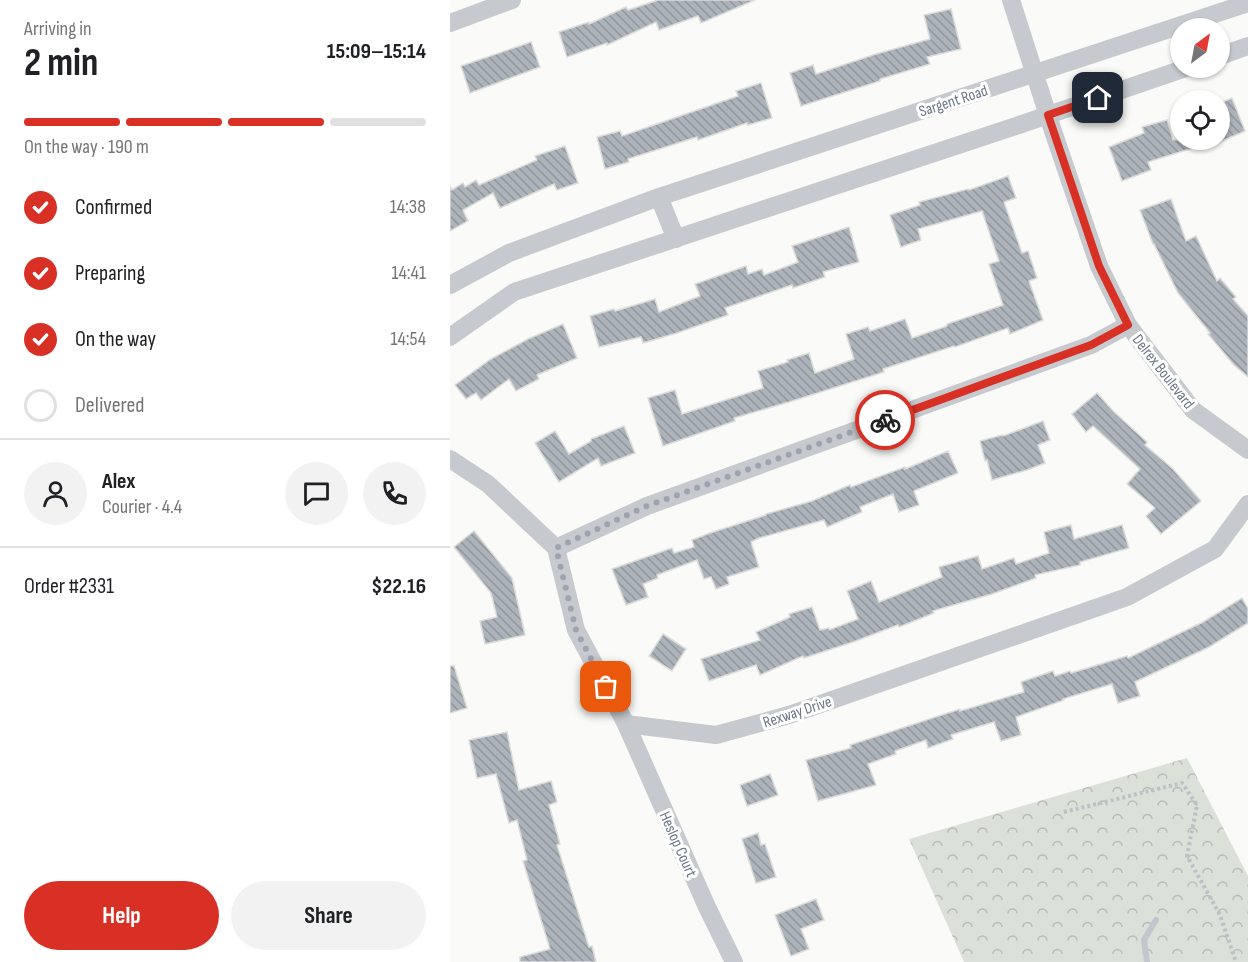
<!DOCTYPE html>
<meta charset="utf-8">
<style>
body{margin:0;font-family:"Sofia Sans Condensed",sans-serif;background:#f2f2f2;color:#202124;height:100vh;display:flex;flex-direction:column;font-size:22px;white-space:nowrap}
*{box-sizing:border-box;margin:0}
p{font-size:20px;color:#757577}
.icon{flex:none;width:33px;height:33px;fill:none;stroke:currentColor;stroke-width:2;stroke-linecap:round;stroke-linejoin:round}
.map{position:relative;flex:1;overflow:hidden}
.sheet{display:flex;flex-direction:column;background:#fff;width:450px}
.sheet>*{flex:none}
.needle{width:39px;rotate:32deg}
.tools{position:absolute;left:720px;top:18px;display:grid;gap:12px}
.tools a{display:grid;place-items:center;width:60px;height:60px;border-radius:50%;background:#fff;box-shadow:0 2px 4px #0004;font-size:30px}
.pin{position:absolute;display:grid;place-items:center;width:51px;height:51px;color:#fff;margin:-26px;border-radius:12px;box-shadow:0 3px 9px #0006}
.courier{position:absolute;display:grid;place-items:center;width:60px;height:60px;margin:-30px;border:4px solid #d93025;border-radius:50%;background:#fff;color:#222;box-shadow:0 2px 8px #0007}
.head em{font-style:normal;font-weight:700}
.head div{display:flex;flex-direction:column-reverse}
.head{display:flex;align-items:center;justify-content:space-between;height:102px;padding:0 24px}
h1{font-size:39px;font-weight:700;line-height:45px}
.bar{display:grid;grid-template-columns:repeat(4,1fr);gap:9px 6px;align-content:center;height:72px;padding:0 24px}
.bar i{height:8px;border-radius:4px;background:#e0e0e0}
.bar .on{background:#d93025}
.bar p{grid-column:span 4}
.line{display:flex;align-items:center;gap:15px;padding:0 24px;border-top:2px solid #e0e0e0}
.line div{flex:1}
.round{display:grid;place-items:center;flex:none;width:63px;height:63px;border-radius:32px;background:#f2f2f2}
ol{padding:0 24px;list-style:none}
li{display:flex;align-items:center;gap:18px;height:66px}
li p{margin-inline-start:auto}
li .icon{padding:6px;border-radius:50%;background:#d93025;color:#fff;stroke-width:4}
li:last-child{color:#757577}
li i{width:33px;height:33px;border:3px solid #e0e0e0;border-radius:50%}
.primary-button{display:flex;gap:12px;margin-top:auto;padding:12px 24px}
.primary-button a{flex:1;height:69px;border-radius:36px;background:#d93025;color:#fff;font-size:24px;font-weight:700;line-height:69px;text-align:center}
.primary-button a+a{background:#f2f2f2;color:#202124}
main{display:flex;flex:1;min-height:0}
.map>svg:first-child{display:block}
</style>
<main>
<section class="sheet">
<div class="head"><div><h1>2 min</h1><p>Arriving in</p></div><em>15:09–15:14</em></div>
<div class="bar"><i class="on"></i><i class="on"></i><i class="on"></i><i></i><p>On the way · 190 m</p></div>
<ol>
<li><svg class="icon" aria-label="check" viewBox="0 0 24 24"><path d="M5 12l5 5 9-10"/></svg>Confirmed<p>14:38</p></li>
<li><svg class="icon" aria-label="check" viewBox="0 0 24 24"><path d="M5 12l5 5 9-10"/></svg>Preparing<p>14:41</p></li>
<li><svg class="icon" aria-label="check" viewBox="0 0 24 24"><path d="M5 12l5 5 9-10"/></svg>On the way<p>14:54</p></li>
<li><i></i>Delivered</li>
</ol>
<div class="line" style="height:108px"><a class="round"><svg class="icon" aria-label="person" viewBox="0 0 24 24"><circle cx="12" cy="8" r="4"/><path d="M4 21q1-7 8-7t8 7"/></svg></a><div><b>Alex</b><p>Courier · 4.4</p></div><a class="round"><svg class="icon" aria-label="chat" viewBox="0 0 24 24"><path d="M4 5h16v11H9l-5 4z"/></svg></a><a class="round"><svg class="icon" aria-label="phone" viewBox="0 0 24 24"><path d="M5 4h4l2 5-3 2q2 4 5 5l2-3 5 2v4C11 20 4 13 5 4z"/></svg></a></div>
<div class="line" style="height:78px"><div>Order #2331</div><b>$22.16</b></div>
<div class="primary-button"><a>Help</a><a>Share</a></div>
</section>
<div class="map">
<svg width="798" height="962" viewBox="0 0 798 962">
<defs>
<pattern id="forest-crowns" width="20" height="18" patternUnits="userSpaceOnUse" patternTransform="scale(1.5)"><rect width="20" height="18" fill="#dbe1d9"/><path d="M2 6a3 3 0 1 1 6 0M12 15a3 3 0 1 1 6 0" fill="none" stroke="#b6bbb6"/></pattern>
<pattern id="building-back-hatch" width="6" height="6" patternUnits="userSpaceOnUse" patternTransform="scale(1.5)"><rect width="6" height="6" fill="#adb3ba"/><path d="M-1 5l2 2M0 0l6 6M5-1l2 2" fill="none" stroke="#91969d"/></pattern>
</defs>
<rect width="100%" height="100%" fill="#fafaf8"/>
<!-- forest -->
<path fill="url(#forest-crowns)" d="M737,758L798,876V962H514L459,839Z"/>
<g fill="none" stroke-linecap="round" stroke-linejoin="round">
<!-- stream -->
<path stroke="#c1c7cd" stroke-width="6" d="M697,962L694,940L706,920"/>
</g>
<!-- building -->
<g fill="url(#building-back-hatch)" stroke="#dcdcda" stroke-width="1.5">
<path d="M208,0H305L251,23L248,16L209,30L206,22L157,45V43L117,57L109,32L139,22V24L176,7L178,10Z"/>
<path d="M501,9L511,49L477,57L480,64L430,79V81L351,106L340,73L363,65L366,74L426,54L480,39L474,15Z"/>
<path d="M81,42L90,67L20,93L11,66Z"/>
<path d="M311,83L322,118L298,125L297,123L248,140L247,137L178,159L179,162L155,169L147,137L170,131L172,136L288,96L286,91Z"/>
<path d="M782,98L795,131L770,142V103Z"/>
<path d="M717,120L723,140H759V143L698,162L701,170L672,181L659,147L694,133L692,127Z"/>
<path d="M115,146L128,183L107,190L104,184L50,208L43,193L13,210L18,221L0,231V186L2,190L13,183L15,187L26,180L29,185L87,160L85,156Z"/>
<path d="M558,176L566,198L554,202L572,253L578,251L587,278L579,281L593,320L560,334L558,328L505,347L504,346L433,369L434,372L339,402L284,418L285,421L213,446L198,398L225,390L232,414L313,388L308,371L338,362L337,360L359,353L365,373L404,359L396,334L418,327L420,331L455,319L462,338L497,326V324L553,305L539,264L549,261L532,211L468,229L471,240L451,247L440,215L470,205L469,202L518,189L519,190Z"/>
<path d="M721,199L736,241L746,236L767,281L770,278L786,297L783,299L798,316V377L784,365L758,334L760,333L728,293L704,244H703L690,210Z"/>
<path d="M399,227L409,262L373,272L375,277L343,288L342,285L275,308L278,315L227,333L193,343L191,337L149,347L140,316L164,309L165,311L205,299L209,312L250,296L245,284L282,271L296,266L298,274L312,269L314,275L348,262L342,246Z"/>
<path d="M113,324L127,358L87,375L89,379L66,391L59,379L31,400L26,393L16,399L5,385L41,359L78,339Z"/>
<path d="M647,393L663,411L697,442L695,445L723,469L751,501L711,534L696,516L705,508L677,484L690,469L643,426L636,432L622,414Z"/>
<path d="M593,421L600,440L588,445L595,463L577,470L542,480L537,460L535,461L530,441L552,435L553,436Z"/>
<path d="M174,426L185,453L151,466L148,458L109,482L85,443L105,431L119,454L141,441V439Z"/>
<path d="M498,451L508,473L464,491L469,505L449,512L443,494L410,507L412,512L377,527L374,520L309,538L301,542L309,567L277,577L279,584L266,589L261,577L254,579L247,560L207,575L208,578L193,584L198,597L176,605L162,569L222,548L224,553L244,547L242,540L260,533L316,515V514L362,501L400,485L401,487L455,467V469Z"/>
<path d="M621,525L624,539L672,525L679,548L630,562V565L585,575L586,578L542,594L483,611L484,613L449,627L448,625L403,642L354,658L353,656L310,675L306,665L259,681L251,659L310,640L306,632L340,617L339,614L362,607L370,630L379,628V630L408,619L397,591L421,581L429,602L492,577L489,567L528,556L532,569L564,558L566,564L599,553L594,532Z"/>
<path d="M24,531L62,578L75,635L35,644L30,621L47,617L41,593L4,547Z"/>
<path d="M792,598L798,609V623L759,647L685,682L690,696L668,703L662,684L613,699L614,700L566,717L571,735L551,741L544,722L501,735L503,739L478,748L476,740L445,751L446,754L418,764L426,785L368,801L356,760L401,748L400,745L510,709V711L574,692L571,682L603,671L605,676L620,671L621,673L677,656L678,658L753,622Z"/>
<path d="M213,634L236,649L222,671L199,656Z"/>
<path d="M0,666H4L17,708L0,713Z"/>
<path d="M57,732L69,790L101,781L107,802L99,805L110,844L107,845L139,947L142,946L146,962H70V957L100,949L73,861L77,860L67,820L59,823L46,774L27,778L19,740Z"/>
<path d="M320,774L328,795L297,806L290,785Z"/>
<path d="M308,833L311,845L315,844L326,877L306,883L292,839Z"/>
<path d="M366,899L374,920L351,929L359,949L341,956L325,915Z"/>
</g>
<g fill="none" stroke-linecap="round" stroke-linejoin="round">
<!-- path -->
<path stroke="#bec0c3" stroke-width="4" stroke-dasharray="3 3" stroke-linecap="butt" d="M614,812L732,783L747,805L737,856L770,915L786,962"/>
<!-- minor -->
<g stroke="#c6c9cd" stroke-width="18">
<path d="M561,0L603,131L649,266L678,325L743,410L798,450"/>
<path d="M0,23L62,0"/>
<path d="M770,56L798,46"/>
<path d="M209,197L226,239"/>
<path d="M0,285L59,253L209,197L798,3"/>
<path d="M0,337L64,292L566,126L736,68"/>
<path d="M0,459L38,484L106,548L126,630L176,724L257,907L284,962"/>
<path d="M106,548L197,506L641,345L678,325"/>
<path d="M176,724L266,735L339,715L677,597L765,549L798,504"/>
</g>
</g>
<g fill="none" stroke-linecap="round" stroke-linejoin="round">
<!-- done -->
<path stroke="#9da4af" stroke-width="6" stroke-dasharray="0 10.8" d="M156,687L126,630L106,548L197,506L435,420"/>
<!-- route -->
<path stroke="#d93025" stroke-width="8" d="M435,420L641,345L678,325L649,266L598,115L648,98"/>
</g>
<g text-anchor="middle" stroke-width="6" stroke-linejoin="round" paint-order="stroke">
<!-- street labels -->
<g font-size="16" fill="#6b7687" stroke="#fff">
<text transform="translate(503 100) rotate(-18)" y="6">Sargent Road</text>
<text transform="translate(714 371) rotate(52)" y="6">Delrex Boulevard</text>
<text transform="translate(347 711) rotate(-18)" y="6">Rexway Drive</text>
<text transform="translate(229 844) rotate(66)" y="6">Heslop Court</text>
</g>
</g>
</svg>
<div class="tools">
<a><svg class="needle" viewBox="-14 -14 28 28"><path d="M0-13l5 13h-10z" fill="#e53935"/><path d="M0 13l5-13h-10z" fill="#757577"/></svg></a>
<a><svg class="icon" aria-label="locate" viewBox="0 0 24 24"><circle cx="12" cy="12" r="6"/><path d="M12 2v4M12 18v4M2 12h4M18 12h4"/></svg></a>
</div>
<div class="pin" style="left:156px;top:687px;background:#ea580c"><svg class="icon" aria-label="bag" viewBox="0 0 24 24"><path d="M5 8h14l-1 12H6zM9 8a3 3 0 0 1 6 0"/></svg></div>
<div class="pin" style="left:648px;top:98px;background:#1f2937"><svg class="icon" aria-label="home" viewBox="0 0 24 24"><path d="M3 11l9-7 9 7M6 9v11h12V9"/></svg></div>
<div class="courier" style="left:435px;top:420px"><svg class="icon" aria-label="bike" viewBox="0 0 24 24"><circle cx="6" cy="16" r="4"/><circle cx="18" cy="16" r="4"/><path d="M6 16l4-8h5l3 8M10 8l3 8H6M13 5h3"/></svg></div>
</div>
</main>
